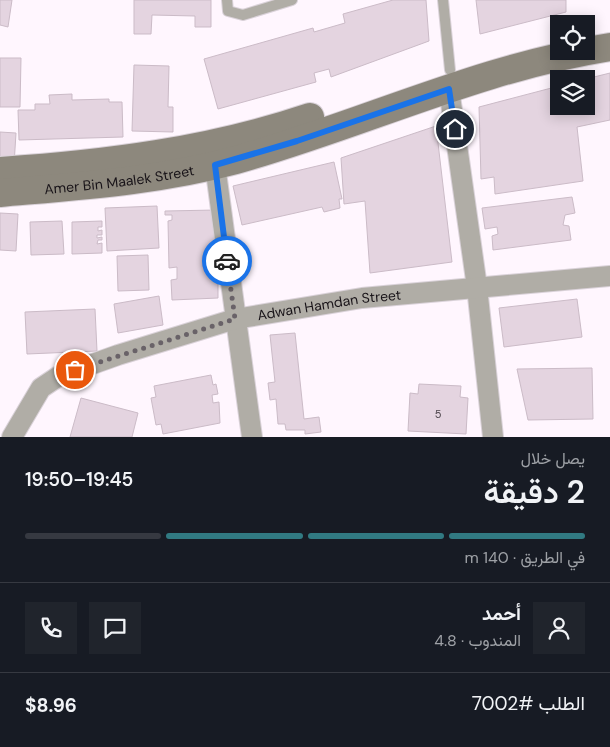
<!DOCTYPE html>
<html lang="ar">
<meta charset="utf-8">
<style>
body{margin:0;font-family:"DM Sans",Vazirmatn,sans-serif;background:#20242c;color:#f1f3f6;direction:rtl;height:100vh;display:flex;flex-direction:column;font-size:19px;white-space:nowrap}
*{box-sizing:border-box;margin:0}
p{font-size:16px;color:#9ea1a6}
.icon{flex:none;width:28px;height:28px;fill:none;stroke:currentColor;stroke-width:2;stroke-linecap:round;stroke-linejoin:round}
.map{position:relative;height:437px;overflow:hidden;direction:ltr}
.sheet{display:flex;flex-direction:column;background:#171b24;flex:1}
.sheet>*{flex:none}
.controls{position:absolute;left:550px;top:15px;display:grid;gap:10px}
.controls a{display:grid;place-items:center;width:45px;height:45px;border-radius:0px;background:#171b24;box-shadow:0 2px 12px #0003;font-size:25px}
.pin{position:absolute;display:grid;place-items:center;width:42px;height:42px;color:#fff;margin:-21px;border:2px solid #fff;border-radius:50%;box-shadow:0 1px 5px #0007}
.courier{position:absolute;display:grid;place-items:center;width:50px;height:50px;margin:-25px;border:4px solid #1a73e8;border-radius:50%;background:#fff;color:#222;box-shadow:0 1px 6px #0007}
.headline em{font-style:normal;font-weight:600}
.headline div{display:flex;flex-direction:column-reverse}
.headline{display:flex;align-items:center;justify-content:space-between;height:85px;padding:0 25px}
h1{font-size:32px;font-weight:600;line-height:38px}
.bar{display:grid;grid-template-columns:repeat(4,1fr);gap:8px 5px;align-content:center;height:60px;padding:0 25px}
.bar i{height:6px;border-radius:4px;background:#363941}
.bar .selected{background:#317a82}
.bar p{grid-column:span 4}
.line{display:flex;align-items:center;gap:12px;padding:0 25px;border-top:1px solid #363941}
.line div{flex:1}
.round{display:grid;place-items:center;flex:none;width:52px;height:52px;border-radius:0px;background:#20242c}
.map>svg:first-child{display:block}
</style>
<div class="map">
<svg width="610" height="437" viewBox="0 0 610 437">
<rect width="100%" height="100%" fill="#fff6fe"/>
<!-- building -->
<g fill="#e4d4e0" stroke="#cbbbc7">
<path d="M0,0H12L8,27L0,25Z"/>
<path d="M134,0H211V27H195V16L152,15L151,34H134Z"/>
<path d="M393,0H426L429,41L331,77L329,69L314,73L316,82L218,109L204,59L313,28L314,32L345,23L343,14Z"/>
<path d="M476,0H566V12L480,34Z"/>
<path d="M0,58H21L20,107H0Z"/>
<path d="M134,65L169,66L168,107H173V132L132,131Z"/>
<path d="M610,73V120L577,127L583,181L495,194L494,177L481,179L479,107L559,86V106H586V79Z"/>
<path d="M72,94V100L109,99V102H122L123,137L19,140L18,110H35V104H50L49,95Z"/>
<path d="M436,126L452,262L370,273L365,201L344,204L341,158Z"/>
<path d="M0,132L16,133L14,165L0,164Z"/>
<path d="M334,162L342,199H339L340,208L324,212L322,207L242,225L233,186Z"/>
<path d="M572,197L575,213L565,215L563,225L569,226L571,240L493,250L492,236L498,234L497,227L485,229L482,208Z"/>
<path d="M157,206L159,248L107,251L105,208Z"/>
<path d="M216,210L217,240H214V248H218V268H212L213,276H218V298L172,300L171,280L177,279V267L169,268L168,221L172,220V215H165V211Z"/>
<path d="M0,213L18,214L16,251L0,250Z"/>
<path d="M62,221L64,254L31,255L30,222Z"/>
<path d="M102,221V227H98V231L102,230V235H97V238L102,237V240H98L97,244L102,243V253L72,254V222Z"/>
<path d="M148,255L149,290L118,291L117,256Z"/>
<path d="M159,296L163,325L118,333L114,304Z"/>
<path d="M577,299L582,337L504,347L499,308Z"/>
<path d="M95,309L97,351L27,354L25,312Z"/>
<path d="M295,333L304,419L319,417L321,432L305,434V430H286L285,424H278L276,399L270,400L268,383L275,382L270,335Z"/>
<path d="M592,368L593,419L528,420L517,369Z"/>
<path d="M211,375L213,385L216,384L218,394L212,395L213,403L219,402L220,423L163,434L161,424L156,425L151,398L156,397L154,386Z"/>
<path d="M419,384L461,386L460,397L468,398L466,434L408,431L410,393L418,394Z"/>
<path d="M81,398L138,413L132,437H70Z"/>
</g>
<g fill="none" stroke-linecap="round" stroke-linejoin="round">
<defs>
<g id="lane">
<path d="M227,0L228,11L243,15L292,0"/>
<path d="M443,0L450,70"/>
</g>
<g id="street">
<path d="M449,89L477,287L493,437"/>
<path d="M215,165L252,437"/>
<path id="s1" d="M12,437L41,388L59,376L118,355L235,319L362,298L610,276"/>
</g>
<g id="secondary">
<path d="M0,171C105,164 209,151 310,117"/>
<path id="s2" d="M0,193C79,186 159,181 236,160C361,125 481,67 610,47"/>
</g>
</defs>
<!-- lane casing -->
<use href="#lane" stroke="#dad2d9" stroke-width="12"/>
<!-- street casing -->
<use href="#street" stroke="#dad2d9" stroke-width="22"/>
<!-- secondary casing -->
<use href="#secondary" stroke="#dad2d9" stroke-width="30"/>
<!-- lane -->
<use href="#lane" stroke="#b0ada6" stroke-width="10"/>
<!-- street -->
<use href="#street" stroke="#b0ada6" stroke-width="20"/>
<!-- secondary -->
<use href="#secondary" stroke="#8d887d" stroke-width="28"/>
</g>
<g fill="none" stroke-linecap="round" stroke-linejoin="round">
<!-- done -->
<path stroke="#696268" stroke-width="5" stroke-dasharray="0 9" d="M75,370L235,319L227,261"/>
<!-- route -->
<path stroke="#1a73e8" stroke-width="6" d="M227,261L215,165L297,141L449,89L455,129"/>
</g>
<g text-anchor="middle" stroke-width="5" stroke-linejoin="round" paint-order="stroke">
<!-- number labels -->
<g font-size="11" fill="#4b434a">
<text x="438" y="418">5</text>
</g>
<!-- street labels -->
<g font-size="14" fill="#181318" stroke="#fff">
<text dy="5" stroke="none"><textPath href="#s2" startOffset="120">Amer Bin Maalek Street</textPath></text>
<text dy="5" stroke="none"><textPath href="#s1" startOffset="359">Adwan Hamdan Street</textPath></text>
</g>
</g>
</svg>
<div class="controls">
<a><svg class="icon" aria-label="locate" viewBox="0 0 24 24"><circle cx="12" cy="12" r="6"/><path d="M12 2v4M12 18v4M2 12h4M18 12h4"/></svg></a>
<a><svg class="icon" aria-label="layers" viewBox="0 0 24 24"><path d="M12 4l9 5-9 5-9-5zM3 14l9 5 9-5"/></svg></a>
</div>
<div class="pin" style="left:75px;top:370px;background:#ea580c"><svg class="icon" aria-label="bag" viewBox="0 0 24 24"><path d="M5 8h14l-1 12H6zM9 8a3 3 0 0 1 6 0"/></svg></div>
<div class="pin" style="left:455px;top:129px;background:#1f2937"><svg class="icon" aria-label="home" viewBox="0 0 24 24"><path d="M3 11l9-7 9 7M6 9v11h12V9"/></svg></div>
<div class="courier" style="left:227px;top:261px"><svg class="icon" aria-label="car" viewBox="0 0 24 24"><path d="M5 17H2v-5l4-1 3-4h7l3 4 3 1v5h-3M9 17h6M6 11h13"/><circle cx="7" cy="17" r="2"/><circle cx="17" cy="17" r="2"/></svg></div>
</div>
<section class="sheet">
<div class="headline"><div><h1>2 دقيقة</h1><p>يصل خلال</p></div><em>19:45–19:50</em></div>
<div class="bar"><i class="selected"></i><i class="selected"></i><i class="selected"></i><i></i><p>في الطريق · 140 m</p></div>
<div class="line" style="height:90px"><a class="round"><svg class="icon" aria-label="person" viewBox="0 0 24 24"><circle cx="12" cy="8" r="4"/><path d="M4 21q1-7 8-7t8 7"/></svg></a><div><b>أحمد</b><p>المندوب · 4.8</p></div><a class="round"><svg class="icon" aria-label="chat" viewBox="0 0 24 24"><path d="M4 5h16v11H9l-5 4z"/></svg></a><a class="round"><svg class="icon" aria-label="phone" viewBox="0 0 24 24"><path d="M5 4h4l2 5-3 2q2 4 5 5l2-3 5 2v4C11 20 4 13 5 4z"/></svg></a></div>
<div class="line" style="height:65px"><div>الطلب #7002</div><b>$8.96</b></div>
</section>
